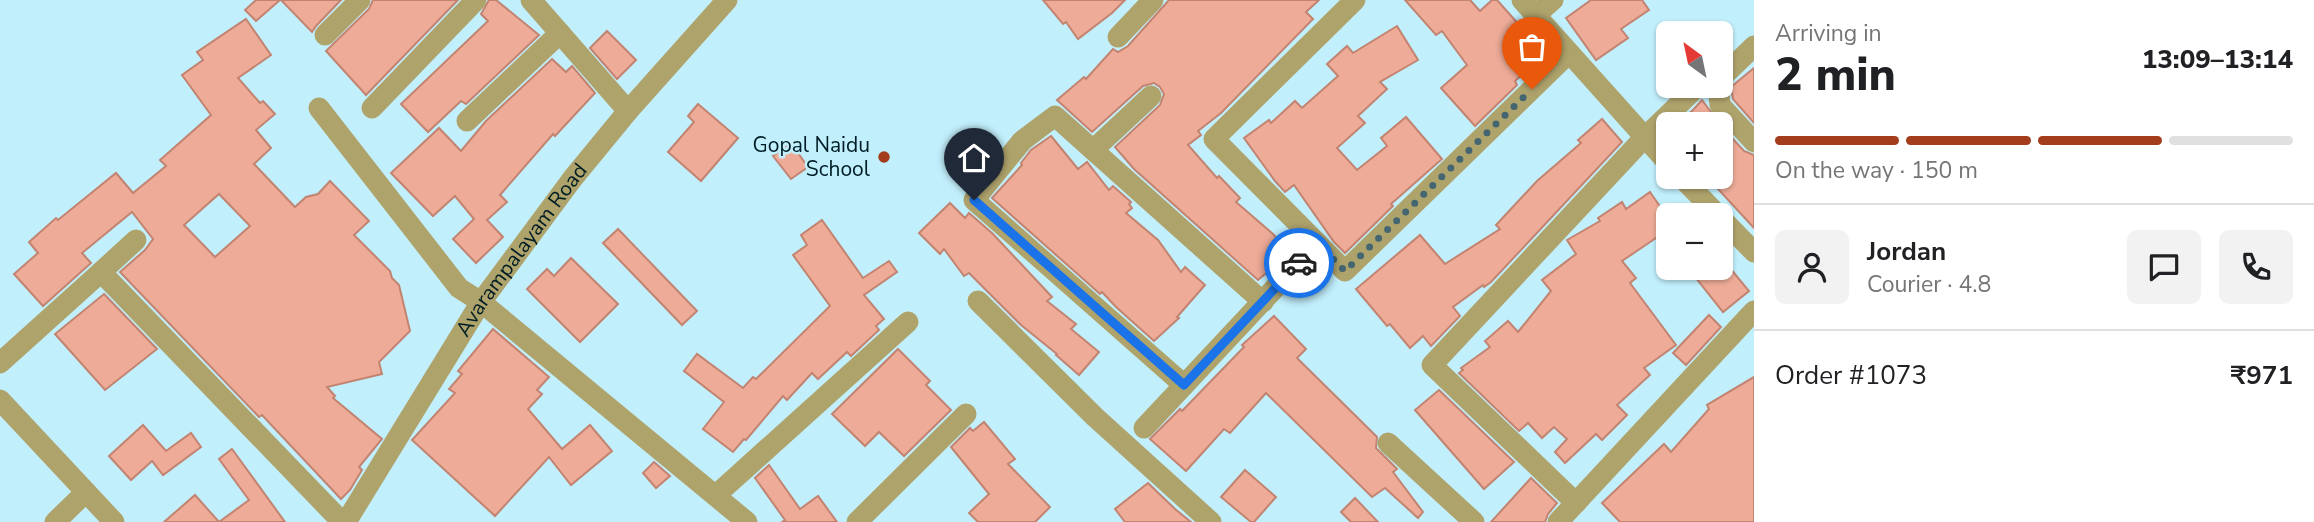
<!DOCTYPE html>
<meta charset="utf-8">
<style>
body{margin:0;font-family:"Nunito Sans",sans-serif;background:#f2f2f2;color:#202124;height:100vh;display:flex;flex-direction:column;font-size:26px;white-space:nowrap}
*{box-sizing:border-box;margin:0}
p{font-size:23px;color:#757577}
.icon{flex:none;width:38px;height:38px;fill:none;stroke:currentColor;stroke-width:2;stroke-linecap:round;stroke-linejoin:round}
.map{position:relative;flex:1;overflow:hidden}
.details{display:flex;flex-direction:column;background:#fff;width:560px}
.details>*{flex:none}
.needle{width:46px;rotate:327deg}
.tools{position:absolute;left:1656px;top:21px;display:grid;gap:14px}
.tools a{display:grid;place-items:center;width:77px;height:77px;border-radius:10px;background:#fff;box-shadow:0 2px 5px #0004;font-size:35px}
.pin{position:absolute;display:grid;place-items:center;width:60px;height:60px;color:#fff;margin:-72px -30px;border-radius:50% 50% 50% 0;rotate:-45deg;box-shadow:0 0 7px #0007}
.pin .icon{rotate:45deg}
.courier{position:absolute;display:grid;place-items:center;width:70px;height:70px;margin:-35px;border:5px solid #1a73e8;border-radius:50%;background:#fff;color:#222;box-shadow:0 2px 9px #0007}
.overview em{font-style:normal;font-weight:800}
.overview div{display:flex;flex-direction:column-reverse}
.overview{display:flex;align-items:center;justify-content:space-between;height:119px;padding:0 21px}
h1{font-size:46px;font-weight:800;line-height:52px}
.bar{display:grid;grid-template-columns:repeat(4,1fr);gap:10px 7px;align-content:center;height:84px;padding:0 21px}
.bar i{height:9px;border-radius:5px;background:#e0e0e0}
.bar .active{background:#a43d1b}
.bar p{grid-column:span 4}
.line{display:flex;align-items:center;gap:18px;padding:0 21px;border-top:2px solid #e0e0e0}
.line div{flex:1}
.round{display:grid;place-items:center;flex:none;width:74px;height:74px;border-radius:10px;background:#f2f2f2}
main{display:flex;flex:1;min-height:0}
.map>svg:first-child{display:block}
</style>
<main>
<div class="map">
<svg width="1754" height="522" viewBox="0 0 1754 522">
<rect width="100%" height="100%" fill="#c2effc"/>
<!-- building -->
<g fill="#eeac98" stroke="#c28370" stroke-width="2" fill-rule="evenodd">
<path d="M256,0H280L256,21L245,10Z"/>
<path d="M281,0H341L316,26L312,32Z"/>
<path d="M373,0H458L366,95L326,51L369,9Z"/>
<path d="M489,0H496L539,35L466,104L461,101L428,132L401,104L488,21L481,14Z"/>
<path d="M1043,0H1125L1112,13L1078,39L1066,22L1063,24Z"/>
<path d="M1169,0H1319L1306,12L1313,19L1221,113L1198,131L1201,135L1188,145L1217,178L1219,176L1240,198L1236,202L1273,234L1290,253L1258,280L1134,169L1115,147L1160,105L1164,94L1160,87L1154,83L1143,86L1092,132L1057,100L1084,77L1086,79L1113,49L1118,52L1128,46Z"/>
<path d="M1405,0H1470L1480,11L1492,0H1497L1545,54L1515,81L1517,85L1475,126L1441,88L1467,65L1442,31L1436,35Z"/>
<path d="M1591,0H1642L1649,10L1621,29L1628,38L1596,60L1566,18Z"/>
<path d="M246,19L271,55L238,78L260,103L263,101L275,114L256,130L271,148L254,164L295,207L306,197L318,194L330,181L369,221L354,235L390,271L392,278L399,285L410,331L379,362L382,374L327,387L335,396L333,398L382,439L359,467L362,470L350,490L341,499L262,415L259,417L120,272L145,250L153,239L132,212L82,253L91,263L43,306L14,274L38,253L29,242L56,218L58,220L116,173L133,193L166,166L160,160L211,115L182,75L203,60L197,52ZM219,194L250,226L215,257L184,225Z"/>
<path d="M1397,26L1418,60L1380,82L1387,89L1358,116L1365,123L1337,148L1357,170L1387,146L1381,138L1406,117L1442,159L1391,204L1393,206L1345,253L1334,242L1294,185L1285,192L1275,181L1244,138L1269,120L1271,123L1295,101L1302,108L1338,76L1327,64L1347,46L1353,53Z"/>
<path d="M607,31L636,60L617,79L590,48Z"/>
<path d="M552,59L566,72L572,66L595,93L555,136L553,134L500,195L507,202L487,220L503,237L476,263L453,239L474,219L455,196L433,216L391,173L439,128L461,151L486,121Z"/>
<path d="M1754,68V123L1733,99L1731,87Z"/>
<path d="M1702,100L1720,124H1677L1693,110Z"/>
<path d="M698,104L738,138L701,181L668,152L694,122L688,116Z"/>
<path d="M1602,119L1622,142L1491,282L1484,287L1483,285L1453,307L1460,316L1431,346L1423,336L1410,348L1390,324L1387,326L1356,289L1420,235L1445,264L1500,229L1496,225L1537,181L1581,143L1578,140Z"/>
<path d="M1720,125L1744,151L1754,155V228L1707,177H1720Z"/>
<path d="M1051,136L1078,169L1087,162L1109,190L1113,186L1131,202L1129,204L1132,208L1126,213L1158,240L1181,272L1185,267L1205,285L1177,317L1179,318L1154,341L1116,307L1102,292L1100,294L992,198L1022,165L1021,163L1031,150Z"/>
<path d="M791,143L808,167L791,179L773,156Z"/>
<path d="M1650,192L1668,218V252L1656,238L1622,261L1636,278L1630,283L1676,345L1644,368L1650,375L1617,405L1627,415L1602,440L1596,434L1565,463L1555,452L1567,439L1554,427L1542,438L1528,423L1519,431L1459,373L1463,370L1461,368L1490,347L1485,341L1508,321L1518,332L1551,291L1542,280L1576,254L1567,240L1600,221L1598,218L1622,202L1626,209Z"/>
<path d="M950,203L965,218L969,213L993,234L1052,297L1047,301L1076,324L1071,329L1099,352L1079,375L1056,355L1057,354L1021,325L969,273L964,276L944,249L940,254L919,233Z"/>
<path d="M822,220L863,278L889,261L897,272L864,295L884,319L876,326L879,330L851,356L847,352L818,379L812,373L787,400L783,396L746,440L744,439L733,452L703,429L724,402L684,371L697,354L743,388L753,377L756,379L830,306L793,255L807,245L801,235Z"/>
<path d="M618,229L697,311L682,325L603,243Z"/>
<path d="M571,258L618,304L580,342L527,289L547,269L554,276Z"/>
<path d="M1688,268H1730L1749,291L1723,312Z"/>
<path d="M104,294L157,349L105,390L55,334Z"/>
<path d="M1709,315L1721,327L1686,365L1673,353Z"/>
<path d="M1274,316L1306,349L1297,358L1377,437L1376,448L1397,469L1393,472L1423,512L1418,518L1385,488L1372,497L1266,393L1230,433L1224,429L1186,471L1150,439L1180,409L1182,411L1244,347L1242,345Z"/>
<path d="M493,329L549,377L537,390L542,394L528,409L562,449L590,425L612,451L571,485L549,457L495,516L412,440L455,393L449,389L462,374L458,371Z"/>
<path d="M898,349L930,381L926,385L951,410L904,456L879,432L865,446L832,414Z"/>
<path d="M1754,377V522H1620L1602,503L1664,444L1671,452L1709,409L1707,405Z"/>
<path d="M1439,390L1514,462L1484,489L1415,410Z"/>
<path d="M984,422L1015,459L1008,464L1050,507L1035,522H978L969,513L989,494L951,447L970,428L973,431Z"/>
<path d="M143,425L166,451L191,433L201,447L163,475L152,461L131,480L109,456Z"/>
<path d="M232,449L285,522H164L195,495L219,522L249,500L219,459Z"/>
<path d="M654,462L670,476L656,488L643,473Z"/>
<path d="M769,465L800,509L818,496L837,522H782L785,520L755,478Z"/>
<path d="M1245,470L1276,497L1254,522H1251L1221,497Z"/>
<path d="M1531,478L1557,503L1548,514L1545,522H1491Z"/>
<path d="M1148,483L1175,509L1191,522H1125L1115,509Z"/>
<path d="M1355,498L1378,522H1351L1341,512Z"/>
</g>
<g fill="none" stroke-linecap="round" stroke-linejoin="round">
<!-- minor -->
<g stroke="#afa36c" stroke-width="21">
<path d="M531,0L628,111"/>
<path d="M1355,0L1214,139L1345,271L1569,53"/>
<path d="M1522,0L1668,163"/>
<path d="M1536,15L1553,0"/>
<path d="M325,35L360,0"/>
<path d="M1118,37L1153,0"/>
<path d="M1720,79L1754,46"/>
<path d="M1718,86L1720,105L1754,142"/>
<path d="M319,108L459,288L481,302L747,522"/>
<path d="M372,108L476,0"/>
<path d="M467,121L560,33"/>
<path d="M1093,150L1151,96"/>
<path d="M1681,177L1718,215"/>
<path d="M1720,217L1754,252"/>
<path d="M101,272L136,240"/>
<path d="M978,301L1095,417L1211,522"/>
<path d="M0,363L101,272L342,522"/>
<path d="M1184,385L974,200L1022,141L1055,116L1263,302"/>
<path d="M0,400L114,522"/>
<path d="M1144,428L1317,243"/>
<path d="M1388,443L1474,522"/>
<path d="M716,495L908,322"/>
<path d="M1576,503L1432,365L1644,138L1698,86"/>
<path d="M55,522L86,492"/>
<path id="s1" d="M346,522L481,302L573,178L628,111L727,0"/>
<path d="M857,522L966,414"/>
<path d="M1558,522L1754,311"/>
</g>
</g>
<g fill="none" stroke-linecap="round" stroke-linejoin="round">
<!-- done -->
<path stroke="#446670" stroke-width="7" stroke-dasharray="0 12.6" d="M1299,263L1317,243L1345,271L1532,89"/>
<!-- route -->
<path stroke="#1a73e8" stroke-width="9" d="M974,200L1184,385L1299,263"/>
</g>
<!-- markers -->
<circle fill="#a43d1b" stroke="#c2effc" stroke-width="2.5" cx="884" cy="157" r="7"/>
<g text-anchor="middle" stroke-width="5" stroke-linejoin="round" paint-order="stroke">
<!-- poi labels -->
<g font-size="21" fill="#001d25" stroke="#c2effc" text-anchor="end">
<text x="870" y="152">Gopal Naidu<tspan x="870" dy="24">School</tspan></text>
</g>
<!-- street labels -->
<g font-size="21" fill="#001d25" stroke="#c2effc">
<text dy="7" stroke="none"><textPath href="#s1" startOffset="324">Avarampalayam Road</textPath></text>
</g>
</g>
</svg>
<div class="tools">
<a><svg class="needle" viewBox="-14 -14 28 28"><path d="M0-13l5 13h-10z" fill="#e53935"/><path d="M0 13l5-13h-10z" fill="#757577"/></svg></a>
<a>+</a>
<a>−</a>
</div>
<div class="pin" style="left:1532px;top:89px;background:#ea580c"><svg class="icon" aria-label="bag" viewBox="0 0 24 24"><path d="M5 8h14l-1 12H6zM9 8a3 3 0 0 1 6 0"/></svg></div>
<div class="pin" style="left:974px;top:200px;background:#1f2937"><svg class="icon" aria-label="home" viewBox="0 0 24 24"><path d="M3 11l9-7 9 7M6 9v11h12V9"/></svg></div>
<div class="courier" style="left:1299px;top:263px"><svg class="icon" aria-label="car" viewBox="0 0 24 24"><path d="M5 17H2v-5l4-1 3-4h7l3 4 3 1v5h-3M9 17h6M6 11h13"/><circle cx="7" cy="17" r="2"/><circle cx="17" cy="17" r="2"/></svg></div>
</div>
<section class="details">
<div class="overview"><div><h1>2 min</h1><p>Arriving in</p></div><em>13:09–13:14</em></div>
<div class="bar"><i class="active"></i><i class="active"></i><i class="active"></i><i></i><p>On the way · 150 m</p></div>
<div class="line" style="height:126px"><a class="round"><svg class="icon" aria-label="person" viewBox="0 0 24 24"><circle cx="12" cy="8" r="4"/><path d="M4 21q1-7 8-7t8 7"/></svg></a><div><b>Jordan</b><p>Courier · 4.8</p></div><a class="round"><svg class="icon" aria-label="chat" viewBox="0 0 24 24"><path d="M4 5h16v11H9l-5 4z"/></svg></a><a class="round"><svg class="icon" aria-label="phone" viewBox="0 0 24 24"><path d="M5 4h4l2 5-3 2q2 4 5 5l2-3 5 2v4C11 20 4 13 5 4z"/></svg></a></div>
<div class="line" style="height:91px"><div>Order #1073</div><b>₹971</b></div>
</section>
</main>
